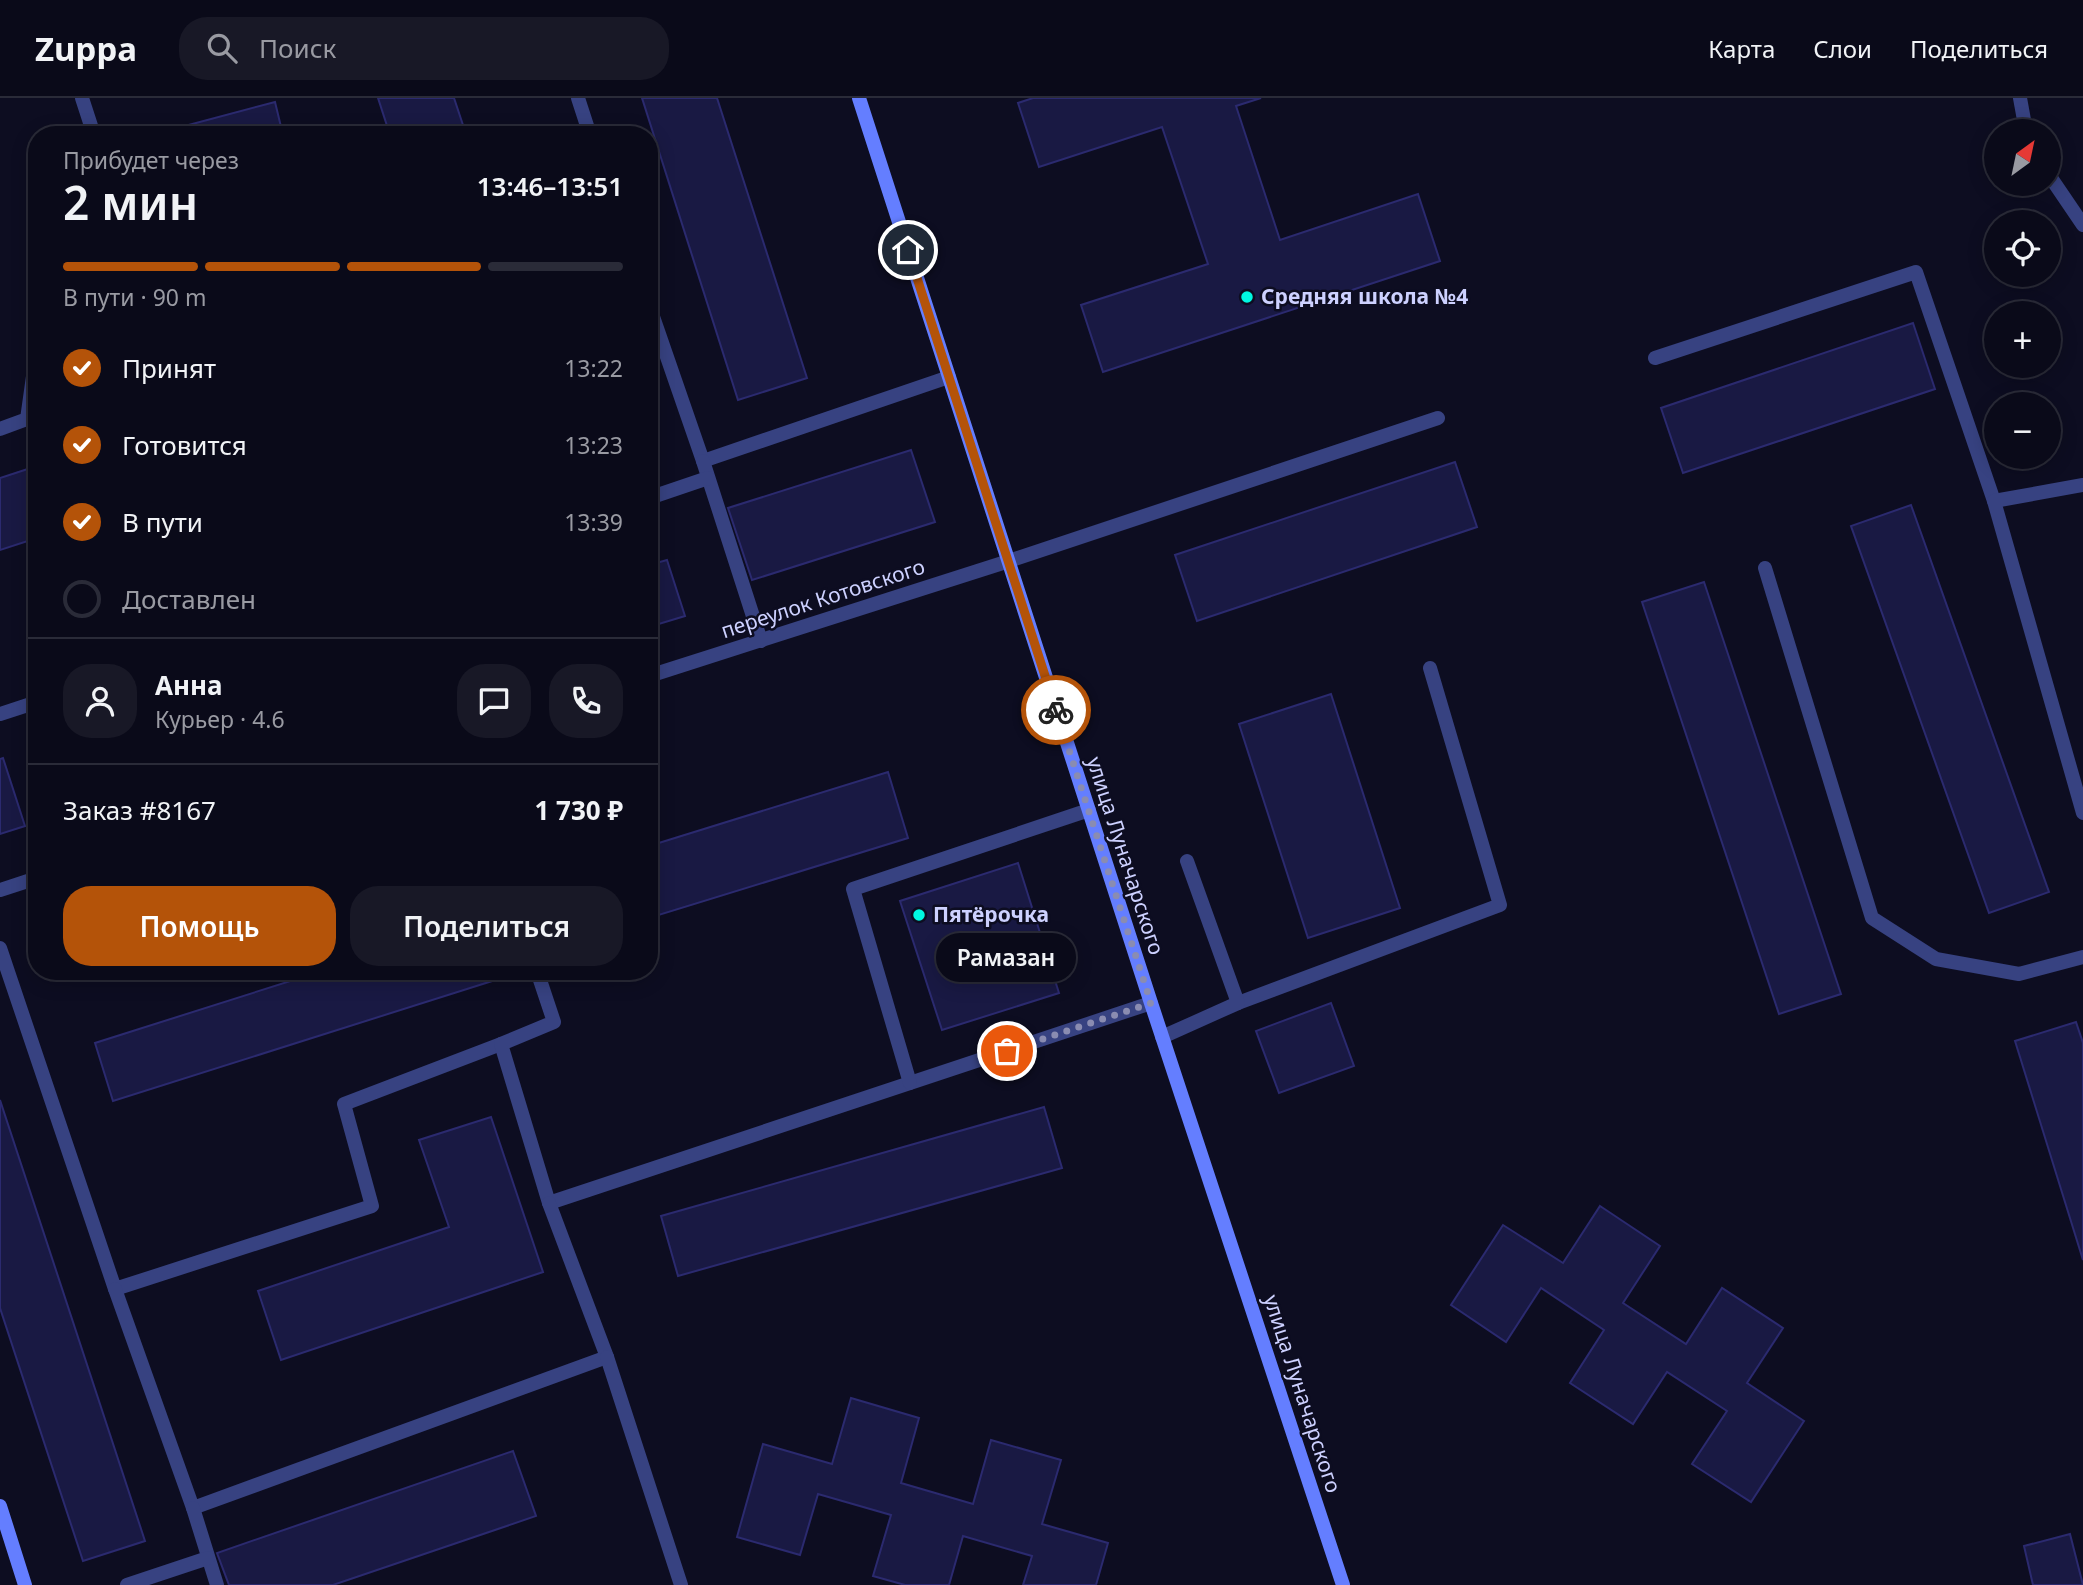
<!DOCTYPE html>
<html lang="ru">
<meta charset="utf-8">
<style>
body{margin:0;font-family:"Noto Sans",sans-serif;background:#181826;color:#f1f3f6;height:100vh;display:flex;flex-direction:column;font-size:26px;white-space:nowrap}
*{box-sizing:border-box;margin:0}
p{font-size:23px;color:#999aa2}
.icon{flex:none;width:38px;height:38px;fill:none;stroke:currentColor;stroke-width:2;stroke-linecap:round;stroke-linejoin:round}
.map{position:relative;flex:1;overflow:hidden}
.details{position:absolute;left:28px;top:28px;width:630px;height:854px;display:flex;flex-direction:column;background:#0a0a19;border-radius:28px;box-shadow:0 4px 18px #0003,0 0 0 2px #2a2b38}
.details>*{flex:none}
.needle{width:46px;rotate:33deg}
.tools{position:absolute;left:1984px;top:21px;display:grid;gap:14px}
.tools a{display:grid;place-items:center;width:77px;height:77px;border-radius:50%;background:#0a0a19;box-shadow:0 4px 18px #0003,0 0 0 2px #2a2b38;font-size:35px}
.pin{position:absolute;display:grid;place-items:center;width:60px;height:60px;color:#fff;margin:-30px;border:4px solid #fff;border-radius:50%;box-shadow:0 2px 7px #0007}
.courier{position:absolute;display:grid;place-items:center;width:70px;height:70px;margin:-35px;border:5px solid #b45309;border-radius:50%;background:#fff;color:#222;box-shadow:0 2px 9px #0007}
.bubble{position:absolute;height:49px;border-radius:24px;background:#0a0a19;box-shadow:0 4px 18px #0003,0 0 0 2px #2a2b38;font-size:23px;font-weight:600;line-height:49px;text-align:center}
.overview em{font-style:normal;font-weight:600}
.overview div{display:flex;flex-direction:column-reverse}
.overview{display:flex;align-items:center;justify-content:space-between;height:119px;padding:0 35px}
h1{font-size:46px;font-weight:600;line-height:52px}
.bar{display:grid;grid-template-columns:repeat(4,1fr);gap:10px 7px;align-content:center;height:84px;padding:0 35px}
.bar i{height:9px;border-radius:5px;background:#2a2b38}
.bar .active{background:#b45309}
.bar p{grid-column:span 4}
.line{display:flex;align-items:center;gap:18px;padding:0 35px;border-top:2px solid #2a2b38}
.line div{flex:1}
.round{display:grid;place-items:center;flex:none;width:74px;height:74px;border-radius:28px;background:#181826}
ol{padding:0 35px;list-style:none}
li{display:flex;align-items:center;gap:21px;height:77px}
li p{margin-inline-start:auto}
li .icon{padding:7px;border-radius:50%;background:#b45309;color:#fff;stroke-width:4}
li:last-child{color:#999aa2}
li i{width:38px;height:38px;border:4px solid #2a2b38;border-radius:50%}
.primary-button{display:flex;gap:14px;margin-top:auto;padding:14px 35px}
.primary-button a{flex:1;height:80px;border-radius:28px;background:#b45309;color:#fff;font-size:28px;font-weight:600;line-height:80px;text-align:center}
.primary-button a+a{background:#181826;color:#f1f3f6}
header{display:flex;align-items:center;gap:42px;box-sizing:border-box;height:98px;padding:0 35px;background:#0a0a19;border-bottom:2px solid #2a2b38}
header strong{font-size:33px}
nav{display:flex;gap:38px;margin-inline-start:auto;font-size:24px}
.search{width:490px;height:63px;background:#181826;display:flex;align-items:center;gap:18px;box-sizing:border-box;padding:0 24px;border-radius:28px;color:#999aa2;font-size:26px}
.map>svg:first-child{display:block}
</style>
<header>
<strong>Zuppa</strong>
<div class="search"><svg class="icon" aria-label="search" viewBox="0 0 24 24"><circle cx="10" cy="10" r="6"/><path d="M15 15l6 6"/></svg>Поиск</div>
<nav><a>Карта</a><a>Слои</a><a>Поделиться</a></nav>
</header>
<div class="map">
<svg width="2083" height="1487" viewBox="0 0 2083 1487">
<rect width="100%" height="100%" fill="#0d0d21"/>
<!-- building -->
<g fill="#191943" stroke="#2b2a6f" stroke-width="2">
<path d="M378,0H454L463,27L433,37H390Z"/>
<path d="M642,0H717L807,280L738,302Z"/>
<path d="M1033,0H1261L1236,8L1280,142L1418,96L1440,163L1103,274L1081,207L1208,166L1162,29L1039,69L1018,5Z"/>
<path d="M275,4L283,37H167L166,33Z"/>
<path d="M1913,225L1935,291L1683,375L1661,310Z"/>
<path d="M911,352L935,424L752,482L728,410Z"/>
<path d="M1455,364L1477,429L1197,523L1175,457Z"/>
<path d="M37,368V440L0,452V380Z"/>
<path d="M1911,407L2049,794L1989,815L1851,428Z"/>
<path d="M667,462L685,518L649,529V467Z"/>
<path d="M1704,484L1841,896L1779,916L1642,504Z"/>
<path d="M1331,596L1400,810L1308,840L1239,626Z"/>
<path d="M3,660L25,728L0,736V661Z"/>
<path d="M888,674L908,740L649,820V748Z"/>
<path d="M1018,765L1059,895L942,932L900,803Z"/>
<path d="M322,873H507L508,878L113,1003L95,945Z"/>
<path d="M1331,905L1354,968L1279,995L1256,933Z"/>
<path d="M2076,924L2083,945V1162L2015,943Z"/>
<path d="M0,1002L145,1443L83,1463L0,1210Z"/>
<path d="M1044,1009L1062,1070L678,1178L661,1118Z"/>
<path d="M491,1019L543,1174L281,1262L258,1193L449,1129L419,1042Z"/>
<path d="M1600,1108L1660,1148L1623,1205L1686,1246L1722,1190L1783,1230L1747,1285L1804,1323L1751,1404L1692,1366L1727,1313L1667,1274L1633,1326L1570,1285L1604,1232L1541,1190L1506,1244L1451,1207L1503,1127L1563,1165Z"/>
<path d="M851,1300L919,1320L901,1385L973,1406L991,1342L1061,1362L1042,1426L1108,1445L1096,1487H1023L1032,1458L963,1438L949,1487H905L873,1478L891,1417L818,1396L800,1457L737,1439L763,1346L832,1366Z"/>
<path d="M513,1353L536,1418L333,1487H229L217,1455Z"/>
<path d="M2070,1436L2083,1487H2033L2024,1448Z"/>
</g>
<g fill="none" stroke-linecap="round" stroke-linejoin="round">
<!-- lane -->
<g stroke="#374281" stroke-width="14">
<path d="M82,0L94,37"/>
<path d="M578,0L590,37"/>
<path d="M2020,0L2026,33"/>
<path d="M2049,77L2083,127"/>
<path d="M649,207L703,363L949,279"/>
<path d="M1655,260L1916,174L1994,403"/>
<path d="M0,331L27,321L37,250"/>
<path d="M703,363L761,543"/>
<path d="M2083,387L1994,403L2083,715"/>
<path d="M649,400L708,380"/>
<path d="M1009,463L1438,320"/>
<path d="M1765,470L1872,820L1936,861L2019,876L2083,859"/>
<path d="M0,616L37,604"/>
<path d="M0,850L115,1191L372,1108L344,1006L501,946"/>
<path d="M537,873L554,924L501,946L549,1105L1151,905"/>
<path d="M1238,905L1500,807L1430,570"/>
<path d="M1162,939L1238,905L1187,763"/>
<path d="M910,985L853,791L1089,712"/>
<path d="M115,1191L193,1410L607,1259L549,1105"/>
<path d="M607,1259L681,1487"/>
<path d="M193,1410L217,1487"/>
<path d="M127,1487L208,1460"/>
</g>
<!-- street -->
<g stroke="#374281" stroke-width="14">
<path d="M649,578L1009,463"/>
<path d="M0,792L37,780"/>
</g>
<!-- secondary -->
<g stroke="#647eff" stroke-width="14">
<path d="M859,0L1151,905L1343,1487"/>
<path d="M0,1408L25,1487"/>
</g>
</g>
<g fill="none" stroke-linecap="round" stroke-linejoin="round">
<!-- done -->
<path stroke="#8a8cb1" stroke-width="7" stroke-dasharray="0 12.6" d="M1007,953L1151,905L1056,612"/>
<!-- route -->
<path stroke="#b45309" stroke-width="9" d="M908,152L1056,612"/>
</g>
<!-- markers -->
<g fill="#00f8e2" stroke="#0d0d21" stroke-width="2.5">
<circle cx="1247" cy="199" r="7"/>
<circle cx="919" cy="817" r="7"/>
</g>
<g text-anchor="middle" stroke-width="5" stroke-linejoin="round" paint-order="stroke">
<!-- poi labels -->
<g font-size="21" font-weight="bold" fill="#cdd1ff" stroke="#0d0d21" text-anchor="start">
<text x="1261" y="206">Средняя школа №4</text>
<text x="933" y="824">Пятёрочка</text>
</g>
<!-- street labels -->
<g font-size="21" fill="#cdd1ff" stroke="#0d0d21">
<text transform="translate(823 501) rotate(-18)" y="7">переулок Котовского</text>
<text transform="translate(1125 758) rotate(72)" y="7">улица Луначарского</text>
<text transform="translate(1302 1296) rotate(72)" y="7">улица Луначарского</text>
</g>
</g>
</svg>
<div class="tools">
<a><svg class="needle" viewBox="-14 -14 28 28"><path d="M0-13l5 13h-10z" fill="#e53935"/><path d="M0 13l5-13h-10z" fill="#999aa2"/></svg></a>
<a><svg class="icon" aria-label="locate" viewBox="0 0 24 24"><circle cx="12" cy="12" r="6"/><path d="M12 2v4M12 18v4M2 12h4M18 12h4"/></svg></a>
<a>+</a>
<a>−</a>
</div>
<div class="pin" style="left:1007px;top:953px;background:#ea580c"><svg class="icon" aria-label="bag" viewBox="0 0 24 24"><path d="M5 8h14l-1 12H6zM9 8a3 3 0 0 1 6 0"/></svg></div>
<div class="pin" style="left:908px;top:152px;background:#1f2937"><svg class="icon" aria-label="home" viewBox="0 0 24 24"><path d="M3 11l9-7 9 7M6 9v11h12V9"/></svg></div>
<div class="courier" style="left:1056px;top:612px"><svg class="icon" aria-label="bike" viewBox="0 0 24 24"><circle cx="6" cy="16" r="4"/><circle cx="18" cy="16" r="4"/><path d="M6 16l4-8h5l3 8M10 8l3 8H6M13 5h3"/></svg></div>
<div class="bubble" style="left:936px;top:835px;width:140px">Рамазан</div>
<section class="details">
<div class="overview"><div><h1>2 мин</h1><p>Прибудет через</p></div><em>13:46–13:51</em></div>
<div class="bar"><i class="active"></i><i class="active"></i><i class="active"></i><i></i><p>В пути · 90 m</p></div>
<ol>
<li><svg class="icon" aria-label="check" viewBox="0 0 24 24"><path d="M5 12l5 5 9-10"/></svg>Принят<p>13:22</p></li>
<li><svg class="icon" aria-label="check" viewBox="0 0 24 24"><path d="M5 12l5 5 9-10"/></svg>Готовится<p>13:23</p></li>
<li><svg class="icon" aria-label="check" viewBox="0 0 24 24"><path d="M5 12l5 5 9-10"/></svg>В пути<p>13:39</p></li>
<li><i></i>Доставлен</li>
</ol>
<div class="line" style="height:126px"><a class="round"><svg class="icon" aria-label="person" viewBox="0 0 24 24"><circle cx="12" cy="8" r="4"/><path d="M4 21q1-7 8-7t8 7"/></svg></a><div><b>Анна</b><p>Курьер · 4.6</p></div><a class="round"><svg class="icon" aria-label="chat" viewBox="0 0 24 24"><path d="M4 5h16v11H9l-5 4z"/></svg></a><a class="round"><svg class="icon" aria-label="phone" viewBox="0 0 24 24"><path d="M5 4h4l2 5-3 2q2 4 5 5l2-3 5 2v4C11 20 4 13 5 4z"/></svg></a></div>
<div class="line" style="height:91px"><div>Заказ #8167</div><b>1 730 ₽</b></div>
<div class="primary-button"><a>Помощь</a><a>Поделиться</a></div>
</section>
</div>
